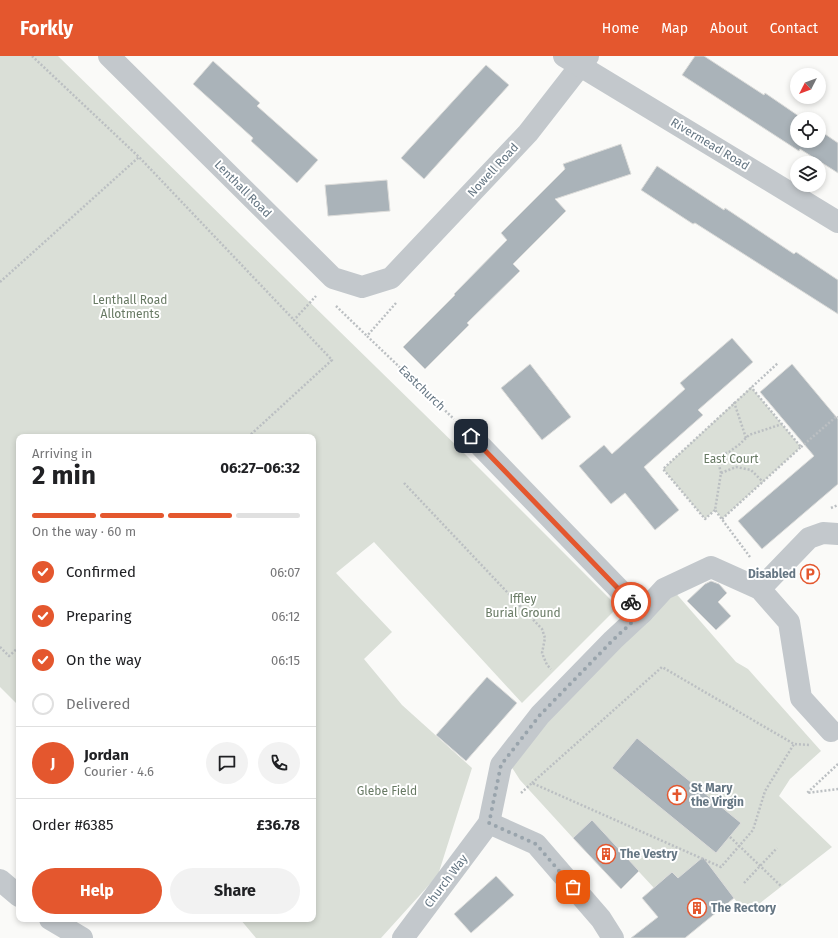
<!DOCTYPE html>
<meta charset="utf-8">
<style>
body{margin:0;font-family:"Fira Sans",sans-serif;background:#f2f2f2;color:#202124;height:100vh;display:flex;flex-direction:column;font-size:15px;white-space:nowrap}
*{box-sizing:border-box;margin:0}
p{font-size:13px;color:#757577}
.icon{flex:none;width:22px;height:22px;fill:none;stroke:currentColor;stroke-width:2;stroke-linecap:round;stroke-linejoin:round}
.map{position:relative;flex:1;overflow:hidden}
.details{position:absolute;left:16px;top:378px;width:300px;height:488px;display:flex;flex-direction:column;background:#fff;border-radius:8px;box-shadow:0 2px 6px #0003}
.details>*{flex:none}
.needle{width:26px;rotate:228deg}
.controls{position:absolute;left:790px;top:12px;display:grid;gap:8px}
.controls a{display:grid;place-items:center;width:36px;height:36px;border-radius:50%;background:#fff;box-shadow:0 2px 6px #0003;font-size:20px}
.pin{position:absolute;display:grid;place-items:center;width:34px;height:34px;color:#fff;margin:-17px;border-radius:8px;box-shadow:0 2px 6px #0006}
.courier{position:absolute;display:grid;place-items:center;width:40px;height:40px;margin:-20px;border:3px solid #e4572e;border-radius:50%;background:#fff;color:#222;box-shadow:0 1px 5px #0007}
.headline em{font-style:normal;font-weight:700}
.headline div{display:flex;flex-direction:column-reverse}
.headline{display:flex;align-items:center;justify-content:space-between;height:68px;padding:0 16px}
h1{font-size:26px;font-weight:700;line-height:30px}
.bar{display:grid;grid-template-columns:repeat(4,1fr);gap:6px 4px;align-content:center;height:48px;padding:0 16px}
.bar i{height:5px;border-radius:3px;background:#e0e0e0}
.bar .selected{background:#e4572e}
.bar p{grid-column:span 4}
.line{display:flex;align-items:center;gap:10px;padding:0 16px;border-top:1px solid #e0e0e0}
.line div{flex:1}
.round{display:grid;place-items:center;flex:none;width:42px;height:42px;border-radius:21px;background:#f2f2f2}
ol{padding:0 16px;list-style:none}
li{display:flex;align-items:center;gap:12px;height:44px}
li p{margin-inline-start:auto}
li .icon{padding:4px;border-radius:50%;background:#e4572e;color:#fff;stroke-width:4}
li:last-child{color:#757577}
li i{width:22px;height:22px;border:2px solid #e0e0e0;border-radius:50%}
.primary-button{display:flex;gap:8px;margin-top:auto;padding:8px 16px}
.primary-button a{flex:1;height:46px;border-radius:24px;background:#e4572e;color:#fff;font-size:16px;font-weight:700;line-height:46px;text-align:center}
.primary-button a+a{background:#f2f2f2;color:#202124}
header{display:flex;align-items:center;gap:24px;box-sizing:border-box;height:56px;padding:0 20px;background:#e4572e;color:#fff}
header strong{font-size:19px}
nav{display:flex;gap:22px;margin-inline-start:auto;font-size:14px}
.map>svg:first-child{display:block}
</style>
<header>
<strong>Forkly</strong>
<nav><a>Home</a><a>Map</a><a>About</a><a>Contact</a></nav>
</header>
<div class="map">
<svg width="838" height="882" viewBox="0 0 838 882">
<rect width="100%" height="100%" fill="#fafaf8"/>
<!-- green -->
<g fill="#dadfd7">
<path d="M0,0H58L467,400L618,551L522,647L374,486L336,517L392,576L364,603L402,649L472,712L438,819L381,882H256L240,863H313V381H19V650L0,631Z"/>
<path d="M751,331L801,391L722,463L715,454L705,463L663,413Z"/>
<path d="M673,534L736,606L748,613L821,695L790,723L779,740L832,791L746,858L718,821L678,822L672,816L654,832L592,765L573,782L520,724L509,707Z"/>
</g>
<!-- building -->
<g fill="#aab3b9" stroke="#dcdcda">
<path d="M695,0H704L764,39L765,37L803,63H797V85H819V74L838,87V117L800,93L799,95L682,19Z"/>
<path d="M213,5L260,47L257,50L318,104L297,127L251,85L253,82L193,28Z"/>
<path d="M486,9L509,29L424,123L401,102Z"/>
<path d="M621,88L631,118L555,143L566,155L513,208L520,215L467,267L469,269L425,313L403,291L455,239L454,238L507,184L501,177L565,113L563,108Z"/>
<path d="M657,110L724,154L725,152L794,198L796,196L838,224V258L695,167L693,168L641,134Z"/>
<path d="M387,124L390,155L328,160L325,129Z"/>
<path d="M732,282L753,306L698,354L703,359L644,411L679,454L655,474L625,437L611,448L579,410L604,389L612,398L685,333L680,327Z"/>
<path d="M530,308L571,361L542,384L501,332Z"/>
<path d="M792,308L838,363V428L762,493L738,465L814,400L760,336Z"/>
<path d="M711,525L719,528L727,537L718,546L731,560L716,574L687,545L705,528Z"/>
<path d="M487,621L517,647L466,705L436,679Z"/>
<path d="M637,682L741,767L716,797L612,712Z"/>
<path d="M592,764L639,815L621,833L573,782Z"/>
<path d="M703,801L734,842L685,882H631L658,861L642,842L672,816L678,822Z"/>
<path d="M496,820L514,839L471,877L454,858Z"/>
</g>
<g fill="none" stroke-linecap="round" stroke-linejoin="round">
<!-- path -->
<g stroke="#bbbfc2" stroke-width="2.5" stroke-dasharray="2 2" stroke-linecap="butt">
<path d="M32,0L139,101L294,264"/>
<path d="M0,226L139,101"/>
<path d="M396,247L367,280L454,363"/>
<path d="M336,250L367,280"/>
<path d="M734,346L746,382"/>
<path d="M248,381L332,304L294,264L316,240"/>
<path d="M801,391L837,360L838,361"/>
<path d="M721,417L736,411L751,414L763,426"/>
<path d="M404,427L542,573L545,582L542,597L547,609L551,613"/>
<path d="M831,452L838,449"/>
<path d="M715,454L705,463L663,413L778,307"/>
<path d="M722,463L801,391L751,331"/>
<path d="M750,501L715,454L721,417L718,405L720,399L729,396L740,388L749,379L782,368"/>
<path d="M0,591L9,600L19,591"/>
<path d="M838,708L807,737L838,733"/>
<path d="M532,727L662,611L794,688L810,689"/>
<path d="M521,737L532,727L721,811L753,774L765,735L794,688"/>
<path d="M730,781L781,830"/>
<path d="M744,827L777,792"/>
</g>
<!-- minor -->
<g stroke="#c3c8cc" stroke-width="22">
<path d="M109,0L333,222L362,231L391,222L528,77L588,0"/>
<path d="M564,0L838,166"/>
<path d="M760,533L809,482L823,477L838,478"/>
<path d="M642,557L664,533L711,511L760,533L789,566L801,642L831,675"/>
<path d="M489,767L536,788L601,863L613,882"/>
<path d="M0,824L19,840"/>
<path d="M50,863L82,882"/>
<path d="M403,882L489,767L501,709L540,659L613,584L642,557L471,380"/>
</g>
</g>
<g fill="none" stroke-linecap="round" stroke-linejoin="round">
<!-- done -->
<path stroke="#99a4ac" stroke-width="4" stroke-dasharray="0 7.2" d="M573,831L536,788L489,767L501,709L540,659L613,584L642,557L631,546"/>
<!-- route -->
<path stroke="#e4572e" stroke-width="5" d="M471,380L631,546"/>
</g>
<!-- icons -->
<defs>
<symbol id="parking-ring" viewBox="-11 -11 22 22"><circle r="9.5" fill="#fff" stroke="#e4572e" stroke-width="1.5"/><path d="M-3.5-5.5H1a3.5 3.5 0 0 1 0 7H-1V5.5H-3.5ZM-1-3.4V-.6H.8a1.4 1.4 0 0 0 0-2.8Z" fill="#e4572e"/></symbol>
<symbol id="church-ring" viewBox="-11 -11 22 22"><circle r="9.5" fill="#fff" stroke="#e4572e" stroke-width="1.5"/><path d="M-1.2-6h2.4v3.5h3.3v2.4h-3.3V6h-2.4V-.1h-3.3v-2.4h3.3Z" fill="#e4572e"/></symbol>
<symbol id="building-ring" viewBox="-11 -11 22 22"><circle r="9.5" fill="#fff" stroke="#e4572e" stroke-width="1.5"/><path d="M-4-6H4V6H1V3H-1V6H-4ZM-2.5-4.3h1.7v1.8h-1.7ZM.8-4.3h1.7v1.8H.8ZM-2.5-1h1.7V.8h-1.7ZM.8-1h1.7V.8H.8Z" fill="#e4572e"/></symbol>
</defs>
<g fill-rule="evenodd">
<use href="#parking-ring" x="799" y="507" width="22" height="22"/>
<use href="#church-ring" x="666" y="728" width="22" height="22"/>
<use href="#building-ring" x="595" y="787" width="22" height="22"/>
<use href="#building-ring" x="686" y="841" width="22" height="22"/>
</g>
<g text-anchor="middle" stroke-width="4" stroke-linejoin="round" paint-order="stroke">
<!-- street labels -->
<g font-size="12" fill="#657683" stroke="#fff">
<text transform="translate(710 88) rotate(31)" y="4">Rivermead Road</text>
<text transform="translate(493 114) rotate(-47)" y="4">Nowell Road</text>
<text transform="translate(243 133) rotate(45)" y="4">Lenthall Road</text>
<text transform="translate(422 332) rotate(44)" y="4">Eastchurch</text>
<text transform="translate(446 825) rotate(-53)" y="4">Church Way</text>
</g>
<!-- park labels -->
<g font-size="12" fill="#687a64" stroke="#fff">
<text x="130" y="248">Lenthall Road<tspan x="130" dy="14">Allotments</tspan></text>
<text x="731" y="407">East Court</text>
<text x="523" y="547">Iffley<tspan x="523" dy="14">Burial Ground</tspan></text>
<text x="387" y="739">Glebe Field</text>
</g>
<!-- poi labels -->
<g font-size="12" font-weight="bold" fill="#657683" stroke="#fff" text-anchor="start">
<text x="796" y="522" text-anchor="end">Disabled</text>
<text x="691" y="736">St Mary<tspan x="691" dy="14">the Virgin</tspan></text>
<text x="620" y="802">The Vestry</text>
<text x="711" y="856">The Rectory</text>
</g>
</g>
</svg>
<div class="controls">
<a><svg class="needle" viewBox="-14 -14 28 28"><path d="M0-13l5 13h-10z" fill="#e53935"/><path d="M0 13l5-13h-10z" fill="#757577"/></svg></a>
<a><svg class="icon" aria-label="locate" viewBox="0 0 24 24"><circle cx="12" cy="12" r="6"/><path d="M12 2v4M12 18v4M2 12h4M18 12h4"/></svg></a>
<a><svg class="icon" aria-label="layers" viewBox="0 0 24 24"><path d="M12 4l9 5-9 5-9-5zM3 14l9 5 9-5"/></svg></a>
</div>
<div class="pin" style="left:573px;top:831px;background:#ea580c"><svg class="icon" aria-label="bag" viewBox="0 0 24 24"><path d="M5 8h14l-1 12H6zM9 8a3 3 0 0 1 6 0"/></svg></div>
<div class="pin" style="left:471px;top:380px;background:#1f2937"><svg class="icon" aria-label="home" viewBox="0 0 24 24"><path d="M3 11l9-7 9 7M6 9v11h12V9"/></svg></div>
<div class="courier" style="left:631px;top:546px"><svg class="icon" aria-label="bike" viewBox="0 0 24 24"><circle cx="6" cy="16" r="4"/><circle cx="18" cy="16" r="4"/><path d="M6 16l4-8h5l3 8M10 8l3 8H6M13 5h3"/></svg></div>
<section class="details">
<div class="headline"><div><h1>2 min</h1><p>Arriving in</p></div><em>06:27–06:32</em></div>
<div class="bar"><i class="selected"></i><i class="selected"></i><i class="selected"></i><i></i><p>On the way · 60 m</p></div>
<ol>
<li><svg class="icon" aria-label="check" viewBox="0 0 24 24"><path d="M5 12l5 5 9-10"/></svg>Confirmed<p>06:07</p></li>
<li><svg class="icon" aria-label="check" viewBox="0 0 24 24"><path d="M5 12l5 5 9-10"/></svg>Preparing<p>06:12</p></li>
<li><svg class="icon" aria-label="check" viewBox="0 0 24 24"><path d="M5 12l5 5 9-10"/></svg>On the way<p>06:15</p></li>
<li><i></i>Delivered</li>
</ol>
<div class="line" style="height:72px"><b class="round" style="background:#e4572e;color:#fff">J</b><div><b>Jordan</b><p>Courier · 4.6</p></div><a class="round"><svg class="icon" aria-label="chat" viewBox="0 0 24 24"><path d="M4 5h16v11H9l-5 4z"/></svg></a><a class="round"><svg class="icon" aria-label="phone" viewBox="0 0 24 24"><path d="M5 4h4l2 5-3 2q2 4 5 5l2-3 5 2v4C11 20 4 13 5 4z"/></svg></a></div>
<div class="line" style="height:52px"><div>Order #6385</div><b>£36.78</b></div>
<div class="primary-button"><a>Help</a><a>Share</a></div>
</section>
</div>
